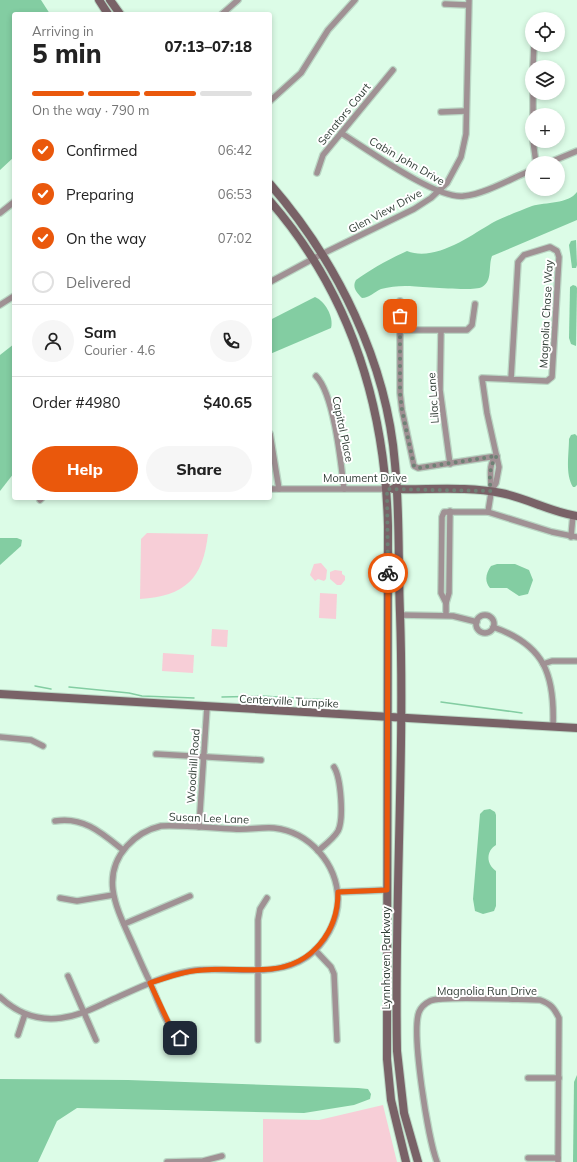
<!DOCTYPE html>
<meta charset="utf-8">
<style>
body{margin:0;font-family:Mulish,sans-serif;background:#f6f6f6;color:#222;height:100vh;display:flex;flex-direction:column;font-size:15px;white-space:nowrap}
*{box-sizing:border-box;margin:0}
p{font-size:13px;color:#767676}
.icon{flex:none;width:22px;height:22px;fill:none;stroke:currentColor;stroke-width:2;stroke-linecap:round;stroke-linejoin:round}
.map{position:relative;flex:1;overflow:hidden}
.panel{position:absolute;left:12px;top:12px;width:260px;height:488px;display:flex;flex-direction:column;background:#fff;border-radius:4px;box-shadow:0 2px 6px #0003}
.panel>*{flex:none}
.tools{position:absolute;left:525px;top:12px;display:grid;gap:8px}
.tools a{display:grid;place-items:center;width:40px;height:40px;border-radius:50%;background:#fff;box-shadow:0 2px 6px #0003;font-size:20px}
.pin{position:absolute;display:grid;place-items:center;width:34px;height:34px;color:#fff;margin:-17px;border-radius:8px;box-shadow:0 2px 6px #0006}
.courier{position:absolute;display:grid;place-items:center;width:40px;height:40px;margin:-20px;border:3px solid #ea580c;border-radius:50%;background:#fff;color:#222;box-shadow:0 1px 5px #0007}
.headline em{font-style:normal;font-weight:800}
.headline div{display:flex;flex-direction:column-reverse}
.headline{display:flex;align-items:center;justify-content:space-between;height:68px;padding:0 20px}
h1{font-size:26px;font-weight:800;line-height:30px}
.bar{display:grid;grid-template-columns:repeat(4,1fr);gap:6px 4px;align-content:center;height:48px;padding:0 20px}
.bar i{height:5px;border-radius:3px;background:#e0e0e0}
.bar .current{background:#ea580c}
.bar p{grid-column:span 4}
.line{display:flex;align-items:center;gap:10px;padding:0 20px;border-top:1px solid #e0e0e0}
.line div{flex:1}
.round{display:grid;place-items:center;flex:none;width:42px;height:42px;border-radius:21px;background:#f6f6f6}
ol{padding:0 20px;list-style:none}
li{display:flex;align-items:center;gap:12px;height:44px}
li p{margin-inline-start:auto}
li .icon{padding:4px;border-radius:50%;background:#ea580c;color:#fff;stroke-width:4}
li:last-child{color:#767676}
li i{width:22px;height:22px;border:2px solid #e0e0e0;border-radius:50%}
.primary-button{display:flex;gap:8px;margin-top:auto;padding:8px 20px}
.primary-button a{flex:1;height:46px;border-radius:24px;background:#ea580c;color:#fff;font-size:16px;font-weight:800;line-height:46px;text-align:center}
.primary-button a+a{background:#f6f6f6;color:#222}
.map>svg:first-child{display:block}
</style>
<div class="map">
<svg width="577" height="1162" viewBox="0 0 577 1162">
<rect width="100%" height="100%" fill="#dcfce7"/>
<!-- green -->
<g fill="#f7ced7">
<path d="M147,533L208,534C203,579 185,596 140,599L141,539Z"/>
<path d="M321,563L327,570L326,579L324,581L318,579L315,581L310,575L314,564Z"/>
<path d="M335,570L342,571V574L345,576V580L341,585H337L330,579V572Z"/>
<path d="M320,593L337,594L336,619L319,618Z"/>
<path d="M212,629L228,630L227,647L211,646Z"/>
<path d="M163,653L194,655L193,673L162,671Z"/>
<path d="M383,1105L397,1162H263V1119L319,1120Z"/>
</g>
<!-- water -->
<g fill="#83cda2">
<path d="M0,0H41L50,14H14V157L0,170Z"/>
<path d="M577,192V220L492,256C488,266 493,281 482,287C473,292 419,286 405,286C397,286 389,287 381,289C374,292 369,298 362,298C356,292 352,287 356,280C371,269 391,258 407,251C435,262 470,236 492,223C504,217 519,211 532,206C546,202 568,204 577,192Z"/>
<path d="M576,240L577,265L576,268H572L569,245L571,241Z"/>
<path d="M573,285L576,286L577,288L576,346L571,344L569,338L570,287Z"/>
<path d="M315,297C325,301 334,317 331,328L270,354V320Z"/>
<path d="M14,344V473L0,491V355Z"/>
<path d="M575,434L577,436V485L575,487H573C565,474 569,454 569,439L571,435Z"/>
<path d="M0,538H17L22,540L21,546L0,565Z"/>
<path d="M497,564H515L529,570L533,580L528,594L519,596L507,588H490C484,581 486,573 491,566Z"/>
<path d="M490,809L495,812L496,815V845C486,851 486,864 496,871V906L494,911L483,914L475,911L473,899L480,814L484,810Z"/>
<path d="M577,1075V1162H573L574,1082Z"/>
<path d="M0,1079L128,1080L358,1088L368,1089L371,1094L370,1099L354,1105L304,1113L77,1108L57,1121L38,1162H0Z"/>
</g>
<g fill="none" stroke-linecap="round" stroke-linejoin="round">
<!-- stream -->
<g stroke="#83cda2" stroke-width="1.5">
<path d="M35,686L51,689"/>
<path d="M69,687L129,693L142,696L194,698"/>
<path d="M222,697L261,696L330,700"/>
<path d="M441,702L522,713"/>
</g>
<defs>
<g id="street">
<path d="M445,4L468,5"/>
<path d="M222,14L238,0"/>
<path d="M533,67L534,45"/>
<path d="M533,93V115"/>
<path d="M270,101L301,73L328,30L355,0"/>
<path d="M441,112L466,111"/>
<path d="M341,133C367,149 437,200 464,196C485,194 512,178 532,170"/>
<path d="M533,141L536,163"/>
<path d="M548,163L577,151"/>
<path d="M317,173L323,155L393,70"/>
<path d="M0,213L14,202"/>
<path d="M270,282L322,254L414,209L431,198L447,183L461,157L466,134L469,0"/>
<path d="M400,301V393L402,410L414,466L418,468L497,456"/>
<path d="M0,305L14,296"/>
<path d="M400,330H467L472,325L475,304"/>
<path d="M441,331L440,390L450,464"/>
<path d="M316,376C334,394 341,463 344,489"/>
<path d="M270,434L279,489"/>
<path d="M270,489H387"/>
<path d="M491,491L496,483L499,467L487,413L482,378L547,381L552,377L559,257L557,251L550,247L524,255L518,262L511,379"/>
<path d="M40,500L42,498"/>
<path d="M488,512C489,506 490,499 491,493C492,480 487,466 496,456"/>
<path d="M571,537L573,515"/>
<path d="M446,603L441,593L442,517L444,512H488L552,532L577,537"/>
<path d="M400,615L453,616L477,622"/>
<path d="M446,615V603L449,593L450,511"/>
<circle cx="485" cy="624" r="9"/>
<path d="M493,627C545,645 555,675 553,727"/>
<path d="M543,664L552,661H577"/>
<path d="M0,737L31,740L43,746"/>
<path d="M156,754L261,760"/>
<path d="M55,821C83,816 102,833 123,850"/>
<path d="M199,827L207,707"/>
<path d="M318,851C325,845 334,838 338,831C344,819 341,778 334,767"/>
<path d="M338,892L387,890"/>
<path d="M60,898L77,901L113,895"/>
<path d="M124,924L190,896"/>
<path d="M315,950L331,967L334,974L337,1040"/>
<path d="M68,976L96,1040"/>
<path d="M0,997C17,1013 38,1021 61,1018C78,1016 92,1009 107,1002C134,990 161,976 190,971C228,965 273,980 307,957C325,944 338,921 338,899C337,864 310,832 274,828C261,827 248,830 234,829C210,828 185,825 161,826C148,829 136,836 127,846C101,875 115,905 129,936C136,951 142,966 149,980C156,996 167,1029 180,1038"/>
<path d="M18,1035L25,1014"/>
<path d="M258,1040V920L260,909L267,898"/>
<path d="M528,1078H559"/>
<path d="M528,1158H558"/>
<path d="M167,1162L203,1161L222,1156"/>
<path d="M437,1162C428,1139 411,1033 419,1012C421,1007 426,1003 430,1001C442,995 522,1000 540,1000C551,1004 554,1008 559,1018L558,1162"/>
</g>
<g id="secondary">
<path d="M99,0L108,14"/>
<path d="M110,0L120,14"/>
<path d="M270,184C337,261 387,362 395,464C400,514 398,564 400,613C405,759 394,905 397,1051L404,1113L418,1162"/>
<path d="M270,201C350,293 385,406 388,526L387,1059L391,1100L406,1162"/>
<path d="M393,489C429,490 466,486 501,493C527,498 550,512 577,516"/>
<path d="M0,694L577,728"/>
</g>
</defs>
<!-- street casing -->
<use href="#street" stroke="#bad6c4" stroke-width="8"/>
<!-- secondary casing -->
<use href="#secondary" stroke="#bad6c4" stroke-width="10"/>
<!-- street -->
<use href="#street" stroke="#a09194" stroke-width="5.5"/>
<!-- secondary -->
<use href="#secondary" stroke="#796267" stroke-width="8"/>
</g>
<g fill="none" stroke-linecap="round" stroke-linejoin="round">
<!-- done -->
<path stroke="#6e8175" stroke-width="4" stroke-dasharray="0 7.2" d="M388,573L387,489L491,491C489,480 489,465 497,456L418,468L414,466L402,410L400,393V316"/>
<!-- route -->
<path stroke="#ea580c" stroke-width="5" d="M180,1038L173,1032L150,983C168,977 185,971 203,970C226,968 248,971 271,969C312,965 338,932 338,892L387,890L388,573"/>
</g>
<g text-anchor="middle" stroke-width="4" stroke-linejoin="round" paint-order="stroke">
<!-- street labels -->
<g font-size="11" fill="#323f37" stroke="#fff">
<text transform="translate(344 114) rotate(-51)" y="4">Senators Court</text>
<text transform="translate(407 161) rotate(30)" y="4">Cabin John Drive</text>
<text transform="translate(385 211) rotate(-28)" y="4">Glen View Drive</text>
<text transform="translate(546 314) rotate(-87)" y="4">Magnolia Chase Way</text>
<text transform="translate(433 398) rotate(-94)" y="4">Lilac Lane</text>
<text transform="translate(343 429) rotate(78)" y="4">Capital Place</text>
<text x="365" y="482">Monument Drive</text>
<text transform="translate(289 701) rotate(3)" y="4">Centerville Turnpike</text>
<text transform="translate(193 766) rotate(-86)" y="4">Woodhill Road</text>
<text transform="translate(209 818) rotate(2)" y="4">Susan Lee Lane</text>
<text transform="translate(386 958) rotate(-90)" y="4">Lynnhaven Parkway</text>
<text x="487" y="995">Magnolia Run Drive</text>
</g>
</g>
</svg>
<div class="tools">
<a><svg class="icon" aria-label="locate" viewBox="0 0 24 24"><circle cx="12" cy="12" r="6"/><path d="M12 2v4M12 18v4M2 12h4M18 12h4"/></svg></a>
<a><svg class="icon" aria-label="layers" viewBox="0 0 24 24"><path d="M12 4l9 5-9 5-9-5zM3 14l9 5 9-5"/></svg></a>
<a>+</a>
<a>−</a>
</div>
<div class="pin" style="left:400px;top:316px;background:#ea580c"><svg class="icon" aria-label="bag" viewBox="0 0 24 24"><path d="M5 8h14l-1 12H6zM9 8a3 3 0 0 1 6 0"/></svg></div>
<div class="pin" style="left:180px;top:1038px;background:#1f2937"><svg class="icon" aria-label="home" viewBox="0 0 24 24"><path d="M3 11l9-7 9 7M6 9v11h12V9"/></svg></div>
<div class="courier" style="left:388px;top:573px"><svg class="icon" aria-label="bike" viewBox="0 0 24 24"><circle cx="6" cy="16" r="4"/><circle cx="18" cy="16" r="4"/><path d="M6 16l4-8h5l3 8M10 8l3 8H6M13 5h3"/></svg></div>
<section class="panel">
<div class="headline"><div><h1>5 min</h1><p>Arriving in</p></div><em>07:13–07:18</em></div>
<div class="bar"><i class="current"></i><i class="current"></i><i class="current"></i><i></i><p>On the way · 790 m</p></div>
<ol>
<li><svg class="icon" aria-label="check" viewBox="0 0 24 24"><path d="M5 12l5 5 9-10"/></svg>Confirmed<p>06:42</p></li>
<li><svg class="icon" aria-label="check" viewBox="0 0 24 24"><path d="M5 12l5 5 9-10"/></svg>Preparing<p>06:53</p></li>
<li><svg class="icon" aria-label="check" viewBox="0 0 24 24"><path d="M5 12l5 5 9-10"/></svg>On the way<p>07:02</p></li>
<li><i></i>Delivered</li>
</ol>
<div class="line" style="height:72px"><a class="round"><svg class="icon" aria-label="person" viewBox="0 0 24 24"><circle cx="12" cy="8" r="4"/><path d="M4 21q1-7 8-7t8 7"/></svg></a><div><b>Sam</b><p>Courier · 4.6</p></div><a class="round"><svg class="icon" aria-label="phone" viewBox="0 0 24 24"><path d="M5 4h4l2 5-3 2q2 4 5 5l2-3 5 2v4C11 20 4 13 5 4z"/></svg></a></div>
<div class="line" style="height:52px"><div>Order #4980</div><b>$40.65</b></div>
<div class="primary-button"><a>Help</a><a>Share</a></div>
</section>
</div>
